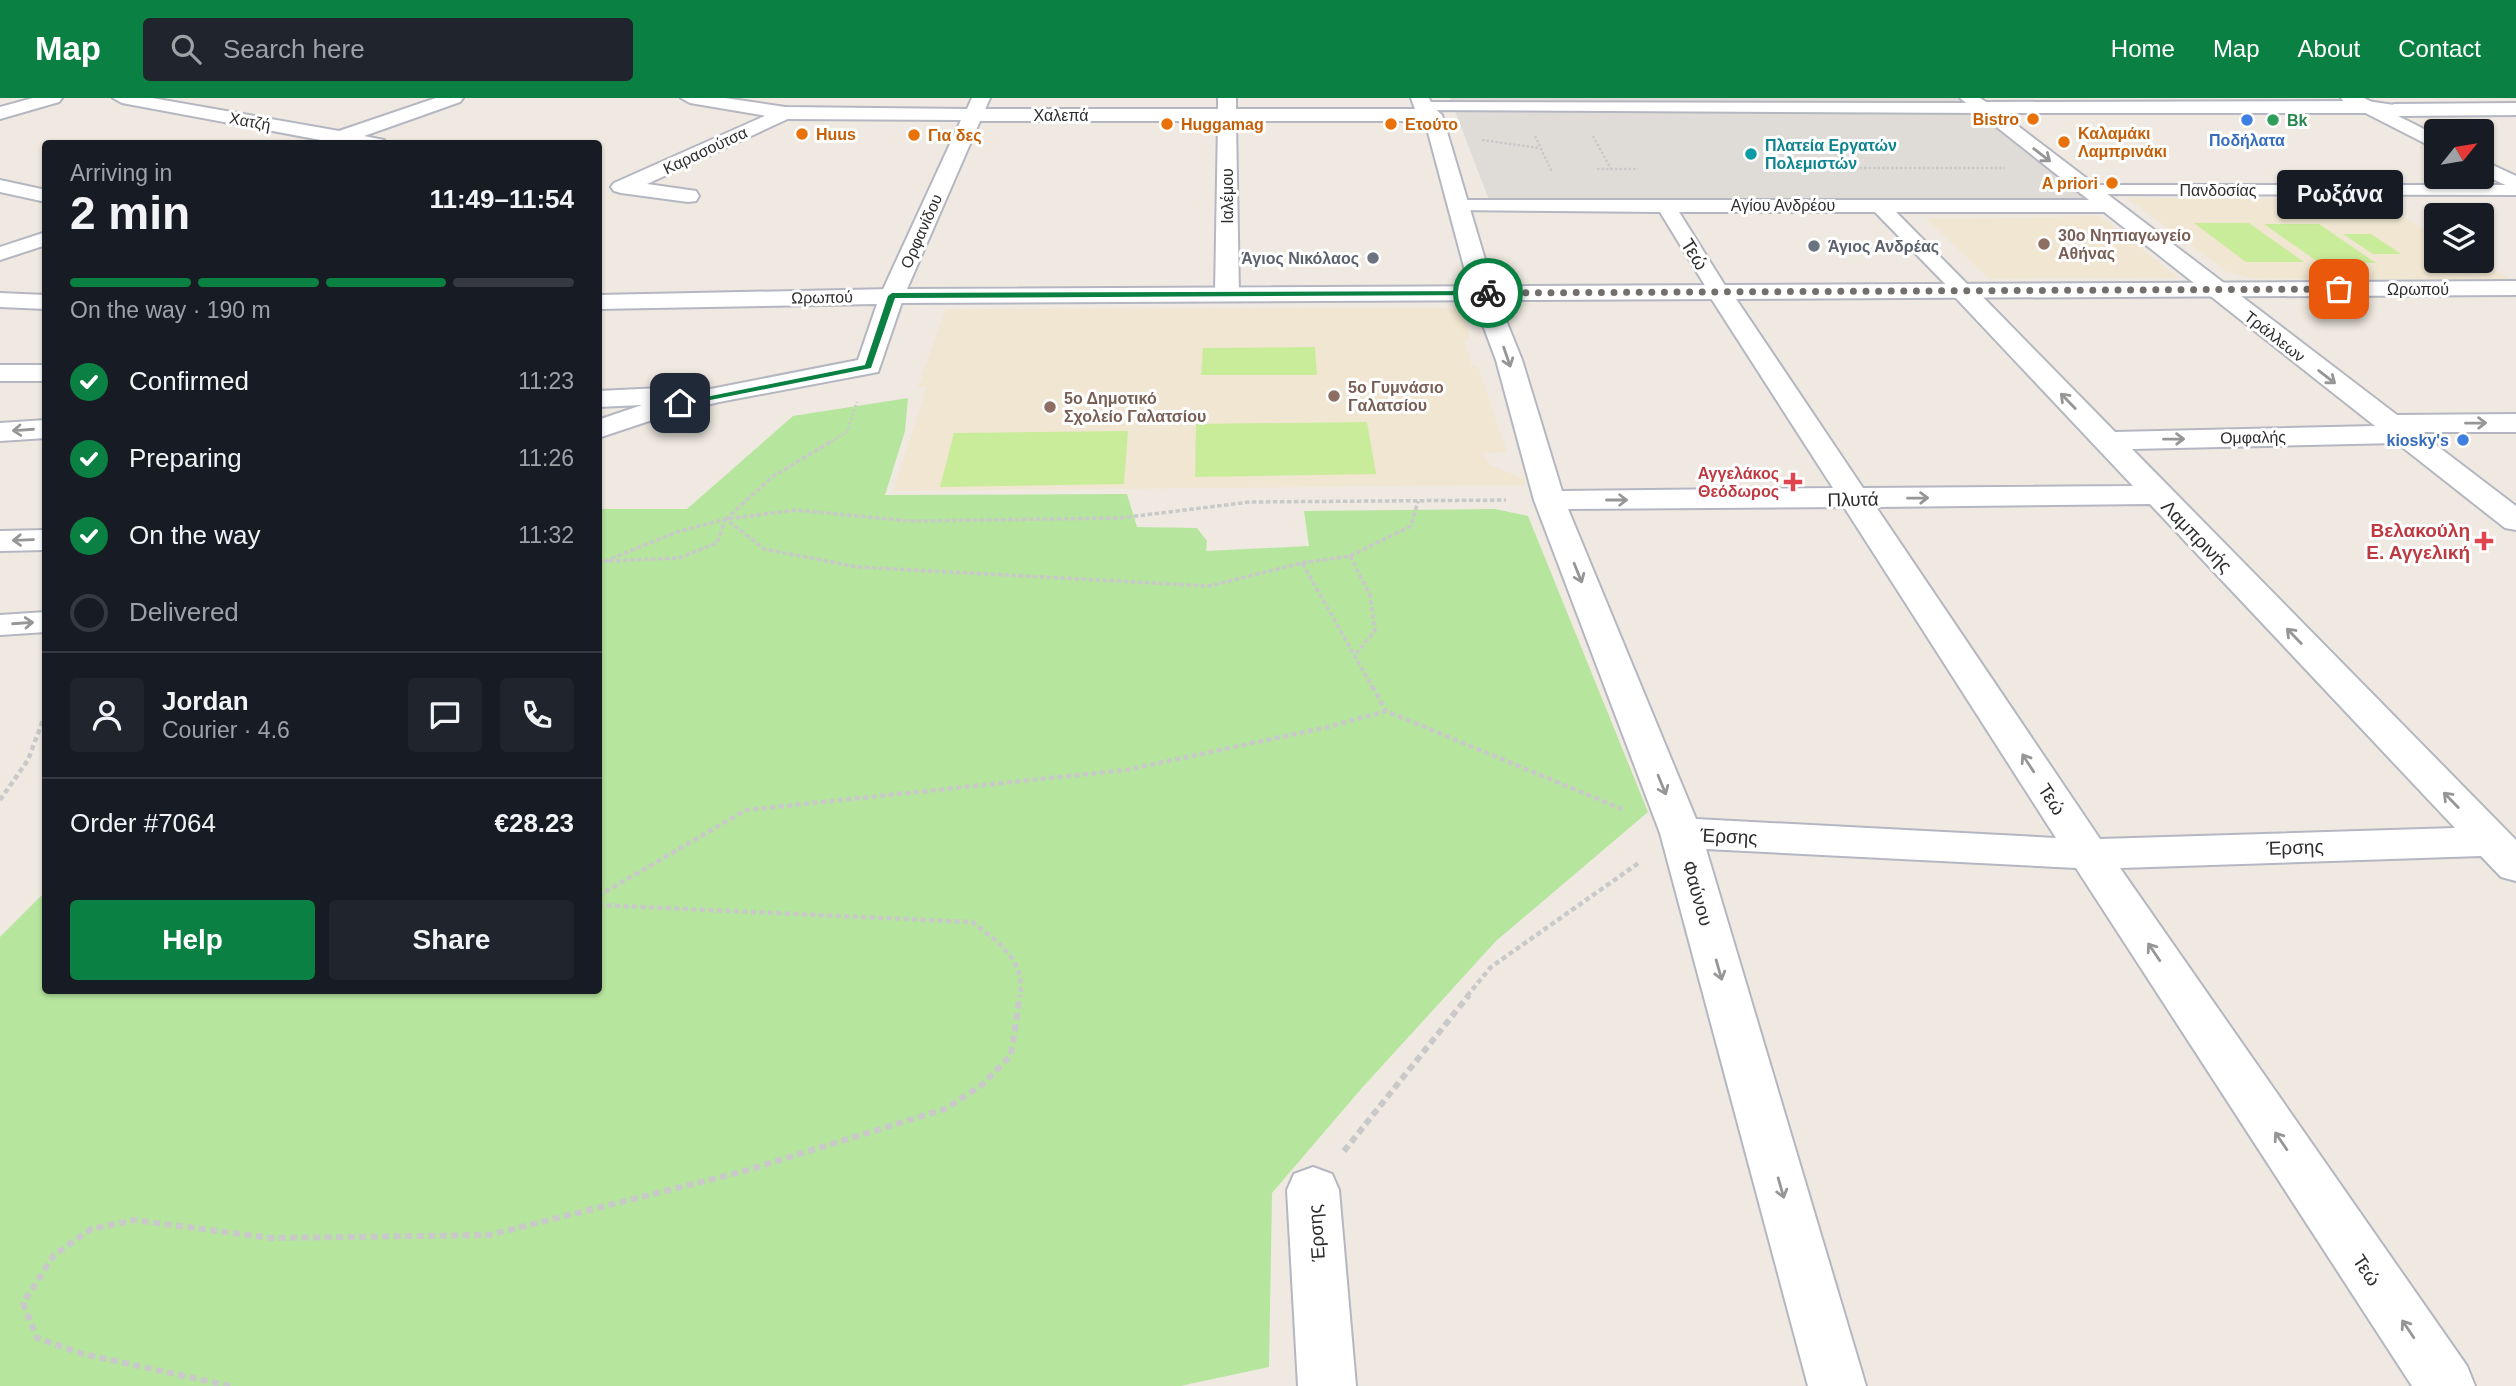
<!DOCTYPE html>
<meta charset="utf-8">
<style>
body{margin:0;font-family:Helvetica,sans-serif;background:#20242c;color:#f1f3f6;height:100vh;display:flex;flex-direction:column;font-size:26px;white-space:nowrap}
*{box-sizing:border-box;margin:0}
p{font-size:23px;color:#9ea1a6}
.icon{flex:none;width:38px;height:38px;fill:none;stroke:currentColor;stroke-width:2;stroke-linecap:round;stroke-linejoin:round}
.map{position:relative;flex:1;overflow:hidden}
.details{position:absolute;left:42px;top:42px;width:560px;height:854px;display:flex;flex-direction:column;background:#171b24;border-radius:7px;box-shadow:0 2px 5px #0004}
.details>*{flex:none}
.needle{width:46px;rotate:60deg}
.fabs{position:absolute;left:2424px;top:21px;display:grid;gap:14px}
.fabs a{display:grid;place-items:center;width:70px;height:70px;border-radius:7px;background:#171b24;box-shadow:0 2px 5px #0004;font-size:35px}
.pin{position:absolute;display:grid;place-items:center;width:60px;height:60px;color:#fff;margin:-30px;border-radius:14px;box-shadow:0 4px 10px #0006}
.courier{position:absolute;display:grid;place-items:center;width:70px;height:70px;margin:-35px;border:5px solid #0b8043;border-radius:50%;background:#fff;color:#222;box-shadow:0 2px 9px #0007}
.bubble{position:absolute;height:49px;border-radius:7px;background:#171b24;box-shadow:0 2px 5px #0004;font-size:23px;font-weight:700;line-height:49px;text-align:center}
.overview em{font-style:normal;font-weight:700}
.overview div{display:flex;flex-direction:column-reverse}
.overview{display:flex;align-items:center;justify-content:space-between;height:119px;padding:0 28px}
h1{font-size:46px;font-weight:700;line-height:52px}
.bar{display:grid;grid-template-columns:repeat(4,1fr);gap:10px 7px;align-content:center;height:84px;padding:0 28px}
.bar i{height:9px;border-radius:5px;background:#363941}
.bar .selected{background:#0b8043}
.bar p{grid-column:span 4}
.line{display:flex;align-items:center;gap:18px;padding:0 28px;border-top:2px solid #363941}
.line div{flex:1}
.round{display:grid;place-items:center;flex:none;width:74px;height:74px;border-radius:7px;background:#20242c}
ol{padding:0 28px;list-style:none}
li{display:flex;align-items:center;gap:21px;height:77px}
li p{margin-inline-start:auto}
li .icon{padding:7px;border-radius:50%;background:#0b8043;color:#fff;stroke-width:4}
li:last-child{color:#9ea1a6}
li i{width:38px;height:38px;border:4px solid #363941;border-radius:50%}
.cta{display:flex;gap:14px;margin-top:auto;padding:14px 28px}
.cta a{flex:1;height:80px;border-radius:7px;background:#0b8043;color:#fff;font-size:28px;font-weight:700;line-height:80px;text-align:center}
.cta a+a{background:#20242c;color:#f1f3f6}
header{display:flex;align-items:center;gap:42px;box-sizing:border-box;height:98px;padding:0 35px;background:#0b8043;color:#fff}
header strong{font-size:33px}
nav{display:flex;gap:38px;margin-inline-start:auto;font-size:24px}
.search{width:490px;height:63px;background:#20242c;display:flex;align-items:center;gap:18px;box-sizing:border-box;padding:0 24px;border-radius:7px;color:#9ea1a6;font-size:26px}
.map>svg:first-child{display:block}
</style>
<header>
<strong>Map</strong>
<div class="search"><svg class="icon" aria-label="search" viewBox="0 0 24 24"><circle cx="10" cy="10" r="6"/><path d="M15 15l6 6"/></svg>Search here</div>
<nav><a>Home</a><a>Map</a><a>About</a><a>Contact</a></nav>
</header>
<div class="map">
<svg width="2516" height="1288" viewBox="0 0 2516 1288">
<rect width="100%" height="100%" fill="#efe9e1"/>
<!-- education -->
<g fill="#f0e6d1">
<path d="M2127,100L2373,101L2436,138V163H2479L2512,182L2254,181L2226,173Z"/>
<path d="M2100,118L2179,180L1989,181L1927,121Z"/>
<path d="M1462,210L1470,241L1464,243L1472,267L1478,268L1507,354L1482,355L1488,366L1524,381L1526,387L893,393L927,289H918L946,211Z"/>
</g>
<!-- green -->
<path fill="#b6e59e" d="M908,300L905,333L885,397L1127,396L1137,429L1197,430L1207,443L1206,453L1309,448L1304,413L1495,411L1528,418L1648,714L1496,843L1361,991L1272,1095L1269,1269L1180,1288H0V839L45,794L46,892H598L599,411H687L793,318Z"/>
<!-- pitch -->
<g fill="#c9ec9a">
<path d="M2194,125H2249L2304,164H2246Z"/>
<path d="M2264,126H2319L2376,165L2318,164Z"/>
<path d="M2343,136H2371L2401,156H2373Z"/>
<path d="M1315,249L1317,277H1201L1203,250Z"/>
<path d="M1367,324L1376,376L1195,379L1196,326Z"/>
<path d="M1128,333L1124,386L940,389L954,335Z"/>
</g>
<!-- plaza -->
<path fill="#dfdcd8" d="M1450,0H1958L2092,102H1489Z"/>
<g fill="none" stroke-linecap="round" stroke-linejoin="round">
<defs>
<g id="pedestrian">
<path d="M1424,4L1982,5L1990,10L1982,15L1418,12L1416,9Z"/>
<path d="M2087,87H2516V97L2081,96L2078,92Z"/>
<path d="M1459,102H2108L2117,108L2108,114H1896L1970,189L1973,193L1970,197H1956L1875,114H1679L1729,194L1726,198H1712L1709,194L1660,114L1452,112L1450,108L1452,104Z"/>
<path d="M46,134V147L0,162V149Z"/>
</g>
<g id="minor">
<path d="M33,0H62L59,4L0,21V9Z"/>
<path d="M113,0H152L339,33L436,0H463L460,4L364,38L384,42L386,46H342L122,5Z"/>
<path d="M1218,0H1236V11H1415L1411,0H1429L1433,9L1442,17L1495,195L1522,262L1562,393L1833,390L1707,194L1710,189L1719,187L1728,189L1863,390L2133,388L1954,198L1951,193L1954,188L1963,186L1972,188L2115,334L2375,328L1960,0H1980L1986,4L2367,3L2401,8L2403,12L2394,18L2367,15H2001L2397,317L2516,316V334H2419L2516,408V432L2505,430L2397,345L2132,351L2516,742V783L2501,779L2481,758L2120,770L2467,1268L2475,1288H2412L2076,770L1706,751L1866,1288H1808L1660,735L1534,402L1496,262L1471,195L1425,23H1236L1239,196L1236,201L1227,203L1218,201L1215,196L1218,23H974L965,17L974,11H1218ZM2150,406L2455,730L2100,741L1876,409ZM1844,409L2056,740L1696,721L1568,411Z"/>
<path d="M785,9L792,11L794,15L792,19L647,86L696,93L699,98L696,103L688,104L621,95L614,93L611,89L614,85Z"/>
<path d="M0,82L46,92V104L0,94Z"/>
<path d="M892,191L901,193L904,198L878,274L719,304L670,316L598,340V322L642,307L598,309V293L661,290L671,292L675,298L858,262L877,206L598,211V197Z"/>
<path d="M0,195L46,197V211L0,209Z"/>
<rect x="0" y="267" width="46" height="16"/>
<path d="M46,322V340L0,343V325Z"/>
<path d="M46,432V452L0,453V433Z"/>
<path d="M46,514V534L0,537V517Z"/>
<path d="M1313,1069L1332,1076L1339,1092L1356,1288H1298L1287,1092L1294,1076Z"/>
</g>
<g id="tertiary">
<path d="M681,0H725L785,9L967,11L972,0H990L907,191L2516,183V197L892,205L883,203L880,198L961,22L785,21L690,5Z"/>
<path d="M2341,0H2364L2385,11L2394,6L2516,5V17L2398,18L2436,37V51L2344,4Z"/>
<path d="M2482,62L2516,78V92L2482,76Z"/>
</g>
</defs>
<!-- pedestrian casing -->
<use href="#pedestrian" stroke="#b4b7c1" stroke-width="4"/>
<!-- minor casing -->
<use href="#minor" stroke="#b4b7c1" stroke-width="4"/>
<!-- tertiary casing -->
<use href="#tertiary" stroke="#b4b7c1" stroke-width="4"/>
<!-- path-far3 -->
<g stroke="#c9c9c9" stroke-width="2.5" stroke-dasharray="2.5 2" stroke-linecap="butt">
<path d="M1535,38L1551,72H1554"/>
<path d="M1593,38L1611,71"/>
<path d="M1482,42L1539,50"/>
<path d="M1822,42L1849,70H2005"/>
<path d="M1597,71H1638"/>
<path d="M827,346L847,334L857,304"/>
</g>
<!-- path-far2 -->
<g stroke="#c9c9c9" stroke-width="3.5" stroke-dasharray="4.5 2.5" stroke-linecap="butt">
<path d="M830,344L772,379L726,421L796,412L909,423L1120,420L1250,404L1506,402"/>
<path d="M1350,458L1370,497L1375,533L1354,558"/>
<path d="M609,463L679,460L717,445L725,422"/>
<path d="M1302,465L1350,458L1411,428L1418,403"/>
<path d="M598,466L677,434L726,421L764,451L858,469L1209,488L1302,465L1373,590"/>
</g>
<!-- path-far1 -->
<g stroke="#c9c9c9" stroke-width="4.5" stroke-dasharray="5 3.5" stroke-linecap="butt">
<path d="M1372,588L1386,613"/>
<path d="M0,702L28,662L46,614"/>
<path d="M598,798L746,712L1126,672L1328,629L1386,613L1622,711"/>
<path d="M598,807L972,824C997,843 1026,862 1020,898"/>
<path d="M1467,898L1491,869L1640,764"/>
</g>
<!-- path -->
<g stroke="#c9c9c9" stroke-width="6" stroke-dasharray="7 4.5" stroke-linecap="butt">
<path d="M1344,1053L1469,897"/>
<path d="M230,1288L83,1256L37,1240L23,1205L54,1157L91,1131L134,1122L271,1140L489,1137L741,1074L945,1011L982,987L1011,957L1020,897"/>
</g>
<!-- pedestrian -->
<use href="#pedestrian" fill="#fff" fill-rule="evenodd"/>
<!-- minor -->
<use href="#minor" fill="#fff" fill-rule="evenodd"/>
<!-- tertiary -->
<use href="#tertiary" fill="#fff" fill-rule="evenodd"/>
</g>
<!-- one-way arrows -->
<defs><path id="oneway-shaft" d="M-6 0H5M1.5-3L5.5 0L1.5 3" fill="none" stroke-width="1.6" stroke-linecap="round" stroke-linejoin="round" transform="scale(1.75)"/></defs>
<g stroke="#969696">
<use href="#oneway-shaft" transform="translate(2042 57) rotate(38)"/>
<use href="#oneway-shaft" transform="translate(1507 259) rotate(71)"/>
<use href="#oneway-shaft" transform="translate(2327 279) rotate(38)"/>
<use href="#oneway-shaft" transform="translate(2068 303) rotate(-134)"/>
<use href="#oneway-shaft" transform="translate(2476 325) rotate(-1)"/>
<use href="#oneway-shaft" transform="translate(23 332) rotate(176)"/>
<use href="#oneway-shaft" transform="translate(2174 341) rotate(-1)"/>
<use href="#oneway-shaft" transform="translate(1918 400) rotate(-1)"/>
<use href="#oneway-shaft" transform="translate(1617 402)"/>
<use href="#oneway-shaft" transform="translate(23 442) rotate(178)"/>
<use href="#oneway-shaft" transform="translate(1578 475) rotate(68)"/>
<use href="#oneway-shaft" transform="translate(23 525) rotate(-4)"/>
<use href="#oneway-shaft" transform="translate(2294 538) rotate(-134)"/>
<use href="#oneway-shaft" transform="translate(2028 665) rotate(-123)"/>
<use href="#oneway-shaft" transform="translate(1662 687) rotate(68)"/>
<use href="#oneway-shaft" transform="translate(2451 702) rotate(-134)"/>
<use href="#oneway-shaft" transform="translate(2154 854) rotate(-124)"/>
<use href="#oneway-shaft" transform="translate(1719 872) rotate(74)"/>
<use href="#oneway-shaft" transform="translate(2281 1043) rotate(-124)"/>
<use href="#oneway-shaft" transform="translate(1781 1090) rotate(74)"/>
<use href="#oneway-shaft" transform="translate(2408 1231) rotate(-124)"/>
</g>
<!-- route -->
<path fill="#0b8043" d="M1488,193L1490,197L895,200L871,270L680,308L676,305L865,267L888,198L892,195Z"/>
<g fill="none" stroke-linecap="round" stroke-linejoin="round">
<!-- done -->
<path stroke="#726f6d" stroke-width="7" stroke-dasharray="0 12.6" d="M1488,195L2339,191"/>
</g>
<!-- markers -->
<g fill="#e8710a" stroke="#fff" stroke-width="2.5">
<circle cx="2033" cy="21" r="7"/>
<circle cx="1167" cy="26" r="7"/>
<circle cx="1391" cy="26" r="7"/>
<circle cx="802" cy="36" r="7"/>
<circle cx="914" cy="37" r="7"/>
<circle cx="2064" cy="44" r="7"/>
<circle cx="2112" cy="85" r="7"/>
</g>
<g fill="#3f7fe0" stroke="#fff" stroke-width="2.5">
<circle cx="2247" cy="22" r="7"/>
<circle cx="2463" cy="342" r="7"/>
</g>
<circle fill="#2e9e5b" stroke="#fff" stroke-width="2.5" cx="2273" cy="22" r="7"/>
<circle fill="#0f9aa8" stroke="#fff" stroke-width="2.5" cx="1751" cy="56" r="7"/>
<g fill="#8d6e63" stroke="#fff" stroke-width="2.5">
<circle cx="2044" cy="146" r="7"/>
<circle cx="1334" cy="298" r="7"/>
<circle cx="1050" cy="309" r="7"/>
</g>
<g fill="#6b7280" stroke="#fff" stroke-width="2.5">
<circle cx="1814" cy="148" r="7"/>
<circle cx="1373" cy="160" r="7"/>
</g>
<g fill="#e0444e" stroke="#fff" stroke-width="2.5">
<path d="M1789.5 373.5h7v7h7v7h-7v7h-7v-7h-7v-7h7z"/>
<path d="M2480.5 432.5h7v7h7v7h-7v7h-7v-7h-7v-7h7z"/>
</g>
<g text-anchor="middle" stroke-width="6" stroke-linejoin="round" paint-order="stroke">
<!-- far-street labels -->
<g font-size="16" fill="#2e2e2e" stroke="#fff">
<text x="1061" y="23">Χαλεπά</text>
<text transform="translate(250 23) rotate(10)" y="6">Χατζή</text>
<text transform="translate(705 52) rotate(-25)" y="6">Καρασούτσα</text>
<text x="2218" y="98">Πανδοσίας</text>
<text transform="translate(1227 98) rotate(-90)" y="6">Ιαλέμου</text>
<text x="1783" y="113">Αγίου Ανδρέου</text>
<text transform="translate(921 133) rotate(-66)" y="6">Ορφανίδου</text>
<text x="2418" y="197">Ωρωπού</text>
<text transform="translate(822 199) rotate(-1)" y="6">Ωρωπού</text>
<text transform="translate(2275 238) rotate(38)" y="6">Τράλλεων</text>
<text transform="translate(2253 339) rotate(-1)" y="6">Ομφαλής</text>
</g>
<!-- far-food labels -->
<g font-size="16" font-weight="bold" fill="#c56008" stroke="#fff" text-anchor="start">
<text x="2019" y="27" text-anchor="end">Bistro</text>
<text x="1181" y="32">Huggamag</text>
<text x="1405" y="32">Ετούτο</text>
<text x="2078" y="41">Καλαμάκι<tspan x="2078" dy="18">Λαμπρινάκι</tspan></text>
<text x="816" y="42">Huus</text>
<text x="928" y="43">Για δες</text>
<text x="2098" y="91" text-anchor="end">A priori</text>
</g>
<!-- far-leisure labels -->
<g font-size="16" font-weight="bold" fill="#27864d" stroke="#fff" text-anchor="start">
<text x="2287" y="28">Bk</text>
</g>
<!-- far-shop labels -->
<g font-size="16" font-weight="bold" fill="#366cbe" stroke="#fff">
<text x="2247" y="48">Ποδήλατα</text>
<text x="2449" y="348" text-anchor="end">kiosky's</text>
</g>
<!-- far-culture labels -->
<g font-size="16" font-weight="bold" fill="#0d838f" stroke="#fff" text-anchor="start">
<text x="1765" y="53">Πλατεία Εργατών<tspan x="1765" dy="18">Πολεμιστών</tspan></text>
</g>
<!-- far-education labels -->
<g font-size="16" font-weight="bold" fill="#785e54" stroke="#fff" text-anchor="start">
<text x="2058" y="143">30ο Νηπιαγωγείο<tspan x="2058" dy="18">Αθήνας</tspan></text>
<text x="1348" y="295">5ο Γυμνάσιο<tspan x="1348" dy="18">Γαλατσίου</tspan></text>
<text x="1064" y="306">5ο Δημοτικό<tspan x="1064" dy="18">Σχολείο Γαλατσίου</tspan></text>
</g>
<!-- far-worship labels -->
<g font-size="16" font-weight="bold" fill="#5b616d" stroke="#fff" text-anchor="start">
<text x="1828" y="154">Άγιος Ανδρέας</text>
<text x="1359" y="166" text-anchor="end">Άγιος Νικόλαος</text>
</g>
<!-- far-health labels -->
<g font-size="16" font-weight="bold" fill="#be3a42" stroke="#fff" text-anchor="end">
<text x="1779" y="381">Αγγελάκος<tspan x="1779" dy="18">Θεόδωρος</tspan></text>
</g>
<!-- street labels -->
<g font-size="19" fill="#2e2e2e" stroke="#fff">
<text transform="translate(1695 156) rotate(58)" y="7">Τεώ</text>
<text transform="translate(1853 401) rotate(-1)" y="7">Πλυτά</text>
<text transform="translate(2197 438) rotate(46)" y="7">Λαμπρινής</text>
<text transform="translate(2052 701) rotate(57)" y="7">Τεώ</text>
<text transform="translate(1729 738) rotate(3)" y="7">Έρσης</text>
<text transform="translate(2295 749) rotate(-2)" y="7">Έρσης</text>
<text transform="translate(1698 795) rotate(74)" y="7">Φαύνου</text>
<text transform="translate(1316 1135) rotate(-94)" y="7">Έρσης</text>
<text transform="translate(2367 1172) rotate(56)" y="7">Τεώ</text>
</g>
<!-- health labels -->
<g font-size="19" font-weight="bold" fill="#be3a42" stroke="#fff" text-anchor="end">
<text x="2470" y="439">Βελακούλη<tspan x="2470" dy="22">Ε. Αγγελική</tspan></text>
</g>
</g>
</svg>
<div class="fabs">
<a><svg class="needle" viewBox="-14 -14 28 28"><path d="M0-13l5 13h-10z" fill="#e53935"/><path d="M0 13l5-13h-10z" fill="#9ea1a6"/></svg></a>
<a><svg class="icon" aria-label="layers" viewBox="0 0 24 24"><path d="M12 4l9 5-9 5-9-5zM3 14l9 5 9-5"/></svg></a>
</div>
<div class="pin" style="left:2339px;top:191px;background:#ea580c"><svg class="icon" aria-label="bag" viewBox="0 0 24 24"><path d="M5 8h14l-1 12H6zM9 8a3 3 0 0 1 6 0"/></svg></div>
<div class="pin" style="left:680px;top:305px;background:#1f2937"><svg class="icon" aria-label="home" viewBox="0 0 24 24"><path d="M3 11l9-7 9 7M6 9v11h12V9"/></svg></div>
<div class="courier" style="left:1488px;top:195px"><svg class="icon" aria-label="bike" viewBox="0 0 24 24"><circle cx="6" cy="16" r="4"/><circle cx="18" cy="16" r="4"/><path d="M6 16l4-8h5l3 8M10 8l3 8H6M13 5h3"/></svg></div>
<div class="bubble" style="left:2277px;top:72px;width:126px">Ρωξάνα</div>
<section class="details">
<div class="overview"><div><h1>2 min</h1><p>Arriving in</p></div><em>11:49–11:54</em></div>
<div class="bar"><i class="selected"></i><i class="selected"></i><i class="selected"></i><i></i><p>On the way · 190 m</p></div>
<ol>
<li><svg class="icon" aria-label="check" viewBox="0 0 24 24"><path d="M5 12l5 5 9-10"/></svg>Confirmed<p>11:23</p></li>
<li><svg class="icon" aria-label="check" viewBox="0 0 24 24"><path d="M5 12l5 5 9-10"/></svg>Preparing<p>11:26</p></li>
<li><svg class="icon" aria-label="check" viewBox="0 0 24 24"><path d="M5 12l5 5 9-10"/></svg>On the way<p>11:32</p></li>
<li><i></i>Delivered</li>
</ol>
<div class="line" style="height:126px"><a class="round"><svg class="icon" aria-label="person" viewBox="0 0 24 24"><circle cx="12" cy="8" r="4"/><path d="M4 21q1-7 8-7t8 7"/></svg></a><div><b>Jordan</b><p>Courier · 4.6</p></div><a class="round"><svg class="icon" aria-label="chat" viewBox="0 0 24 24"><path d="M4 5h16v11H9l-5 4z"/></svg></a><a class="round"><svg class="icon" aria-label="phone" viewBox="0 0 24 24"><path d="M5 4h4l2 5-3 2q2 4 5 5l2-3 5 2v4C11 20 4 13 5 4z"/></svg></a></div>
<div class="line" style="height:91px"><div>Order #7064</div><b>€28.23</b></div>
<div class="cta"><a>Help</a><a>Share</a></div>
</section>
</div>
